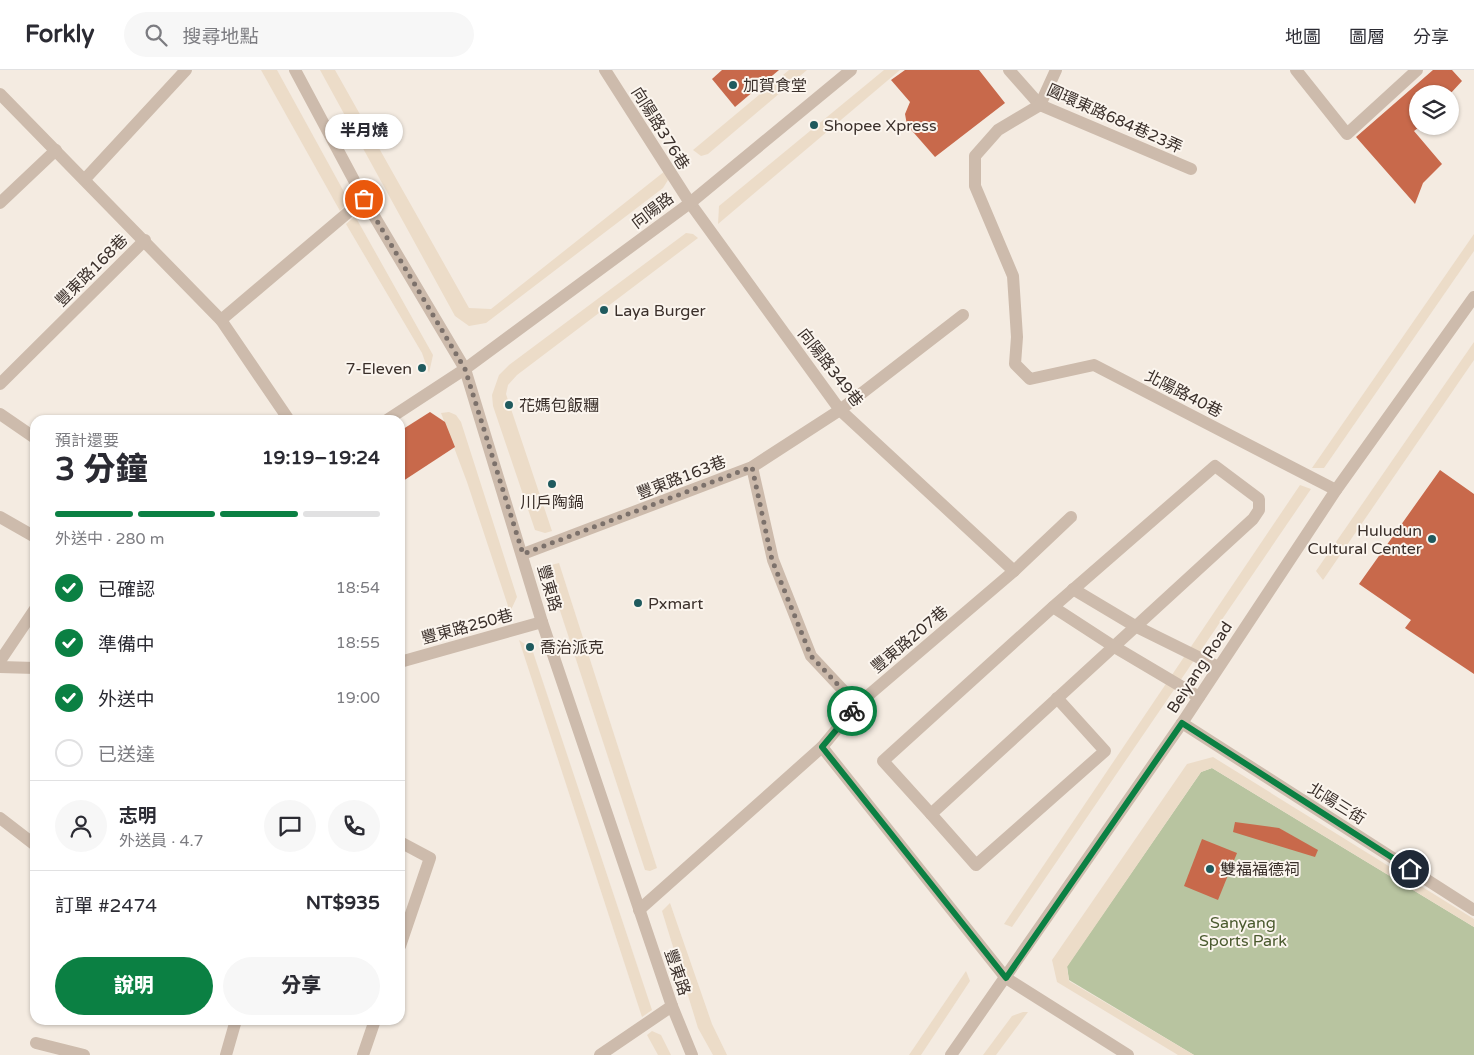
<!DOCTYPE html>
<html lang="zh-TW">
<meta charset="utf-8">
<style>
body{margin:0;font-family:"Varela Round","Noto Sans TC",sans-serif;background:#f7f7f7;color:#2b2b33;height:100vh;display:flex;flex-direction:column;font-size:19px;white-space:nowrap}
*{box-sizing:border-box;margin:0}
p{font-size:16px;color:#7c7c81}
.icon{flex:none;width:28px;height:28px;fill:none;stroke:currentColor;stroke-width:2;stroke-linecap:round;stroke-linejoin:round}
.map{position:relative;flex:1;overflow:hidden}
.panel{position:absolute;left:30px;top:345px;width:375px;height:610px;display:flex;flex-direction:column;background:#fff;border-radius:15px;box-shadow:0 1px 4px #0004}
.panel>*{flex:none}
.tools{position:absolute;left:1409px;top:15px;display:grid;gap:10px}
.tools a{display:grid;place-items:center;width:50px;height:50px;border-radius:50%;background:#fff;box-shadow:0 1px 4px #0004;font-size:25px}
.pin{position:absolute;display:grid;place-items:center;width:42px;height:42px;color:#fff;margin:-21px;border:2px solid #fff;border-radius:50%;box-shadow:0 1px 5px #0007}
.courier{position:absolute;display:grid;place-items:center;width:50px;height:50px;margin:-25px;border:4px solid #0b8043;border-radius:50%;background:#fff;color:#222;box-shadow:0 1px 6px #0007}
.bubble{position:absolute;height:35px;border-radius:18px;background:#fff;box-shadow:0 1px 4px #0004;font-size:16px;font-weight:800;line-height:35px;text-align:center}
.head em{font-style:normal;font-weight:800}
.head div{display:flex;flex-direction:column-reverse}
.head{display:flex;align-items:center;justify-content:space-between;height:85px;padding:0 25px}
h1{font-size:32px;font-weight:800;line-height:38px}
.bar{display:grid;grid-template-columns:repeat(4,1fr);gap:8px 5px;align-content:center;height:60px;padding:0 25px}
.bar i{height:6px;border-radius:4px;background:#e1e1e2}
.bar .on{background:#0b8043}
.bar p{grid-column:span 4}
.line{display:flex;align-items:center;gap:12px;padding:0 25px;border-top:1px solid #e1e1e2}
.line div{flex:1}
.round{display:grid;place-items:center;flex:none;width:52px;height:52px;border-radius:26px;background:#f7f7f7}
ol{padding:0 25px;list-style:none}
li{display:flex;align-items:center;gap:15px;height:55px}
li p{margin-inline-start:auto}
li .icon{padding:5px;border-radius:50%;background:#0b8043;color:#fff;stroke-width:4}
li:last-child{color:#7c7c81}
li i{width:28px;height:28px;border:2px solid #e1e1e2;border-radius:50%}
.cta{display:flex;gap:10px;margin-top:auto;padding:10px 25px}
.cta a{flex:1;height:58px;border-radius:30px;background:#0b8043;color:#fff;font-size:20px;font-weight:800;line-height:58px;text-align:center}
.cta a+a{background:#f7f7f7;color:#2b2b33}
header{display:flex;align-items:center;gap:30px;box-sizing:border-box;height:70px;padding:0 25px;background:#fff;border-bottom:1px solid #e1e1e2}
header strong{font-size:24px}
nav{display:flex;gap:28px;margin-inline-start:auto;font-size:18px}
.search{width:350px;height:45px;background:#f7f7f7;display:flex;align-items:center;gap:12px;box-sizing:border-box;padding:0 18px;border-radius:28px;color:#7c7c81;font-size:19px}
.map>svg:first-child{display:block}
</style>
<header>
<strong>Forkly</strong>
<div class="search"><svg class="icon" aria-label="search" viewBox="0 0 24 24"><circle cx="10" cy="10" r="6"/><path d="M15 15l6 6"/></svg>搜尋地點</div>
<nav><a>地圖</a><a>圖層</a><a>分享</a></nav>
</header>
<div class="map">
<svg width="1474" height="985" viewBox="0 0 1474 985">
<rect width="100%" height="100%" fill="#f4ebe1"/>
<!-- green -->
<path fill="#b8c4a0" d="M1212,698L1474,857V985H1194L1069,910L1067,896L1201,702Z"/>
<!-- plaza -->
<g fill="#ecdcc8">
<path d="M261,0H277L349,131L340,141Z"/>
<path d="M320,0H335L469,238L491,239L665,101L668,110L663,118L486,253L469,256L455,246Z"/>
<path d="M789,0H807L708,84L701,86L693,80Z"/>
<path d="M884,0H900L718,154L719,136Z"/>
<path d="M355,146L433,285L429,303L422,283L346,154Z"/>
<path d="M686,163L693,164L698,168L517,305L508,315L506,324L552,461L545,463L535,460L493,336L492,325L499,305L509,295Z"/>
<path d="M1474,164V181L1324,398H1312Z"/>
<path d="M1474,272V290L1323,510L1316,501Z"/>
<path d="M449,342L456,345L461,352L517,527L510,542L467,412L441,343Z"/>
<path d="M1300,415L1311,419L1012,857L1004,854Z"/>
<path d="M559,493L657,798L650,801L645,800L547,501L551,495Z"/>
<path d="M519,570L532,579L652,940L642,947Z"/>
<path d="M1213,687L1474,849V857L1212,698L1201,702L1067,897L1069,911L1194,985H1178L1057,912L1052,890L1187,694Z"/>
<path d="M670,833L712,954L727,985H713L698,958L662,841Z"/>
<path d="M966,901L970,911L921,985H909Z"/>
<path d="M1023,942H1028L996,985H983L1012,946Z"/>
<path d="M652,961L661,965L671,985H658L647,965Z"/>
</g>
<!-- building -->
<g fill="#c8694b">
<path d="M722,0H779L735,37L712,9Z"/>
<path d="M905,0H979L1005,33L935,87L907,55L905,44L910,32L891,10Z"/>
<path d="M1433,0H1452L1462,11L1450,24H1418V58L1414,61L1442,94L1423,113L1415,134L1356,67Z"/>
<path d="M430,342L445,352L455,377L400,413V361Z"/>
<path d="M1440,400L1474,424V604L1405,558L1411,550L1359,514Z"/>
<path d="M1235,752L1279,758L1318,780L1315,787L1233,762Z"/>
<path d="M1202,769L1237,783L1218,830L1184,816Z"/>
</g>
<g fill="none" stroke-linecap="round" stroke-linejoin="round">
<!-- minor -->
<g stroke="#cdbbac" stroke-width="12">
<path d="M295,0L364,129L465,299L542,552L672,936L692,985"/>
<path d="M605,0L690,133L840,340L1014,501"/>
<path d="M1009,0L1040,35L1191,99"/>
<path d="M1056,0L1040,35L998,60L975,86V116L1013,206L1017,267L1015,294L1030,309L1094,295L1336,420"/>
<path d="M1296,0L1347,64L1417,0"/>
<path d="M0,24L221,250L289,350"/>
<path d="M85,109L186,0"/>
<path d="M0,133L56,80"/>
<path d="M221,250L364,129"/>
<path d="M0,314L145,170"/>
<path d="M0,344L35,368"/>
<path d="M387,350L465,299L690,133L851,0"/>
<path d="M1215,396L1259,429V440L1253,449L931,744L883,691L1053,537Z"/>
<path d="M752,397L773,490L811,586L857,635"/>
<path d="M0,447L35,467"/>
<path d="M523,484L752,397L840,340L963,245"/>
<path d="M1073,519L1135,556L1218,597"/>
<path d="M1053,537L1113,576L1199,627"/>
<path d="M0,591L35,539"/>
<path d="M400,592L542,552"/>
<path d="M0,597L35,598"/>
<path d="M1182,653L1474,840"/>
<path d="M822,677L1006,908L1128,985"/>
<path d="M931,744L976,795L1105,681L1057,628"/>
<path d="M0,748L35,775"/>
<path d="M400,772L430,788L400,876"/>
<path d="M639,840L822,677L857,635L1014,501L1071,447"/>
<path d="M36,973L84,985"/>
<path d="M226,985L236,950"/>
<path d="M363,985L375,950"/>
<path d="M600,985L672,936"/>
<path d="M951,985L1182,653L1336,420L1474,227"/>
</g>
</g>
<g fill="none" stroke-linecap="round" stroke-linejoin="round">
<!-- done -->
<path stroke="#7c716b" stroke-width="5" stroke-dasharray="0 9" d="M364,129L465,299L523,484L752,397L772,490L811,586L857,635L852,641"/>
<!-- route -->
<path stroke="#0b8043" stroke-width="6" d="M852,641L822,677L1006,908L1182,653L1410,799"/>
</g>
<!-- markers -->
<g fill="#1f5a5e" stroke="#fbf5ee" stroke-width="2">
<circle cx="733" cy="15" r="5"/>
<circle cx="814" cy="55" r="5"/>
<circle cx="604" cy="240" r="5"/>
<circle cx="422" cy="298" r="5"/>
<circle cx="509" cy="335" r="5"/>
<circle cx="552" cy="414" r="5"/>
<circle cx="1432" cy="469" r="5"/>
<circle cx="638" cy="533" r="5"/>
<circle cx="530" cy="577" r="5"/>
<circle cx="1210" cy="799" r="5"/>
</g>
<g text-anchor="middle" stroke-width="4" stroke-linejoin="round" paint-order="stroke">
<!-- poi labels -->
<g font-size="16" fill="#3b302b" stroke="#fbf5ee" text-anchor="start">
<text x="743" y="21">加賀食堂</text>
<text x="824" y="61">Shopee Xpress</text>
<text x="614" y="246">Laya Burger</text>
<text x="412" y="304" text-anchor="end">7-Eleven</text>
<text x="519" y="341">花媽包飯糰</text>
<text x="552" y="438" text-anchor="middle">川戶陶鍋</text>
<text x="1422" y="466" text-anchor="end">Huludun<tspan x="1422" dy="18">Cultural Center</tspan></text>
<text x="648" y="539">Pxmart</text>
<text x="540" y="583">喬治派克</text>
<text x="1220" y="805">雙福福德祠</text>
</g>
<!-- street labels -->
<g font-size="16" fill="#3b302b" stroke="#fbf5ee">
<text transform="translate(1115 48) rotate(24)" y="6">圓環東路684巷23弄</text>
<text transform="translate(661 58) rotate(58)" y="6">向陽路376巷</text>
<text transform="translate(652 140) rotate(-37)" y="6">向陽路</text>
<text transform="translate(91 200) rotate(-45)" y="6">豐東路168巷</text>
<text transform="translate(831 297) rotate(52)" y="6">向陽路349巷</text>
<text transform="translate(1184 323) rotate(27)" y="6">北陽路40巷</text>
<text transform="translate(681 407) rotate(-21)" y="6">豐東路163巷</text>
<text transform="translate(550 518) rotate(74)" y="6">豐東路</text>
<text transform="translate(467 556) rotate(-15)" y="6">豐東路250巷</text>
<text transform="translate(909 569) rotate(-40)" y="6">豐東路207巷</text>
<text transform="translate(1199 597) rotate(-57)" y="6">Beiyang Road</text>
<text transform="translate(1337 733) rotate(32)" y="6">北陽三街</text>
<text transform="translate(678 902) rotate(71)" y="6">豐東路</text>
</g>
<!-- park labels -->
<g font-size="16" fill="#4a5a2e" stroke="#fbf5ee">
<text x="1243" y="858">Sanyang<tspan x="1243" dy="18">Sports Park</tspan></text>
</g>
</g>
</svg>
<div class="tools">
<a><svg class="icon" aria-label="layers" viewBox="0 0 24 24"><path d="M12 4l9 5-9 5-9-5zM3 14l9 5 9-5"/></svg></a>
</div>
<div class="pin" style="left:364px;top:129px;background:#ea580c"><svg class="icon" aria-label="bag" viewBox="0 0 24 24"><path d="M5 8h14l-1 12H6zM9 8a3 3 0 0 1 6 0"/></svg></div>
<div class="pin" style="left:1410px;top:799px;background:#1f2937"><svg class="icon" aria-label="home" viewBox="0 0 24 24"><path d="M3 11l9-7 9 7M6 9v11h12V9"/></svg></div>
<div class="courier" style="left:852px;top:641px"><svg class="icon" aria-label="bike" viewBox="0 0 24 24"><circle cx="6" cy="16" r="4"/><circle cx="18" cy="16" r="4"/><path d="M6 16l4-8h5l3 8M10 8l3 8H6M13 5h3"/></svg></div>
<div class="bubble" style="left:325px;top:44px;width:78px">半月燒</div>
<section class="panel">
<div class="head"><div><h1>3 分鐘</h1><p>預計還要</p></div><em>19:19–19:24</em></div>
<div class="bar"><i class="on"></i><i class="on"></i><i class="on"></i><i></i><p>外送中 · 280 m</p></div>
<ol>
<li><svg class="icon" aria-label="check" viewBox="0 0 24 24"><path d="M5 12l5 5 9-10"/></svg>已確認<p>18:54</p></li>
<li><svg class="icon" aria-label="check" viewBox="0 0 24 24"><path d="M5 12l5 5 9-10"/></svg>準備中<p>18:55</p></li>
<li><svg class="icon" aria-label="check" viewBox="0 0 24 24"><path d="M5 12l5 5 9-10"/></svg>外送中<p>19:00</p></li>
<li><i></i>已送達</li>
</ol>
<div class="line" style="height:90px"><a class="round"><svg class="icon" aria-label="person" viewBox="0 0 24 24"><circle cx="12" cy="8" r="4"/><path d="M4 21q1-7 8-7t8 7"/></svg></a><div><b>志明</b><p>外送員 · 4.7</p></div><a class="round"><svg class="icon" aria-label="chat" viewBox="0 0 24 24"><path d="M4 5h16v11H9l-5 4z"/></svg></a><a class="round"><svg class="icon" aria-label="phone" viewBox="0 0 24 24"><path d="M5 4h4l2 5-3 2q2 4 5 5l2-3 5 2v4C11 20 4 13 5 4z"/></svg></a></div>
<div class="line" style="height:65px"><div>訂單 #2474</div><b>NT$935</b></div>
<div class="cta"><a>說明</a><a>分享</a></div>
</section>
</div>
